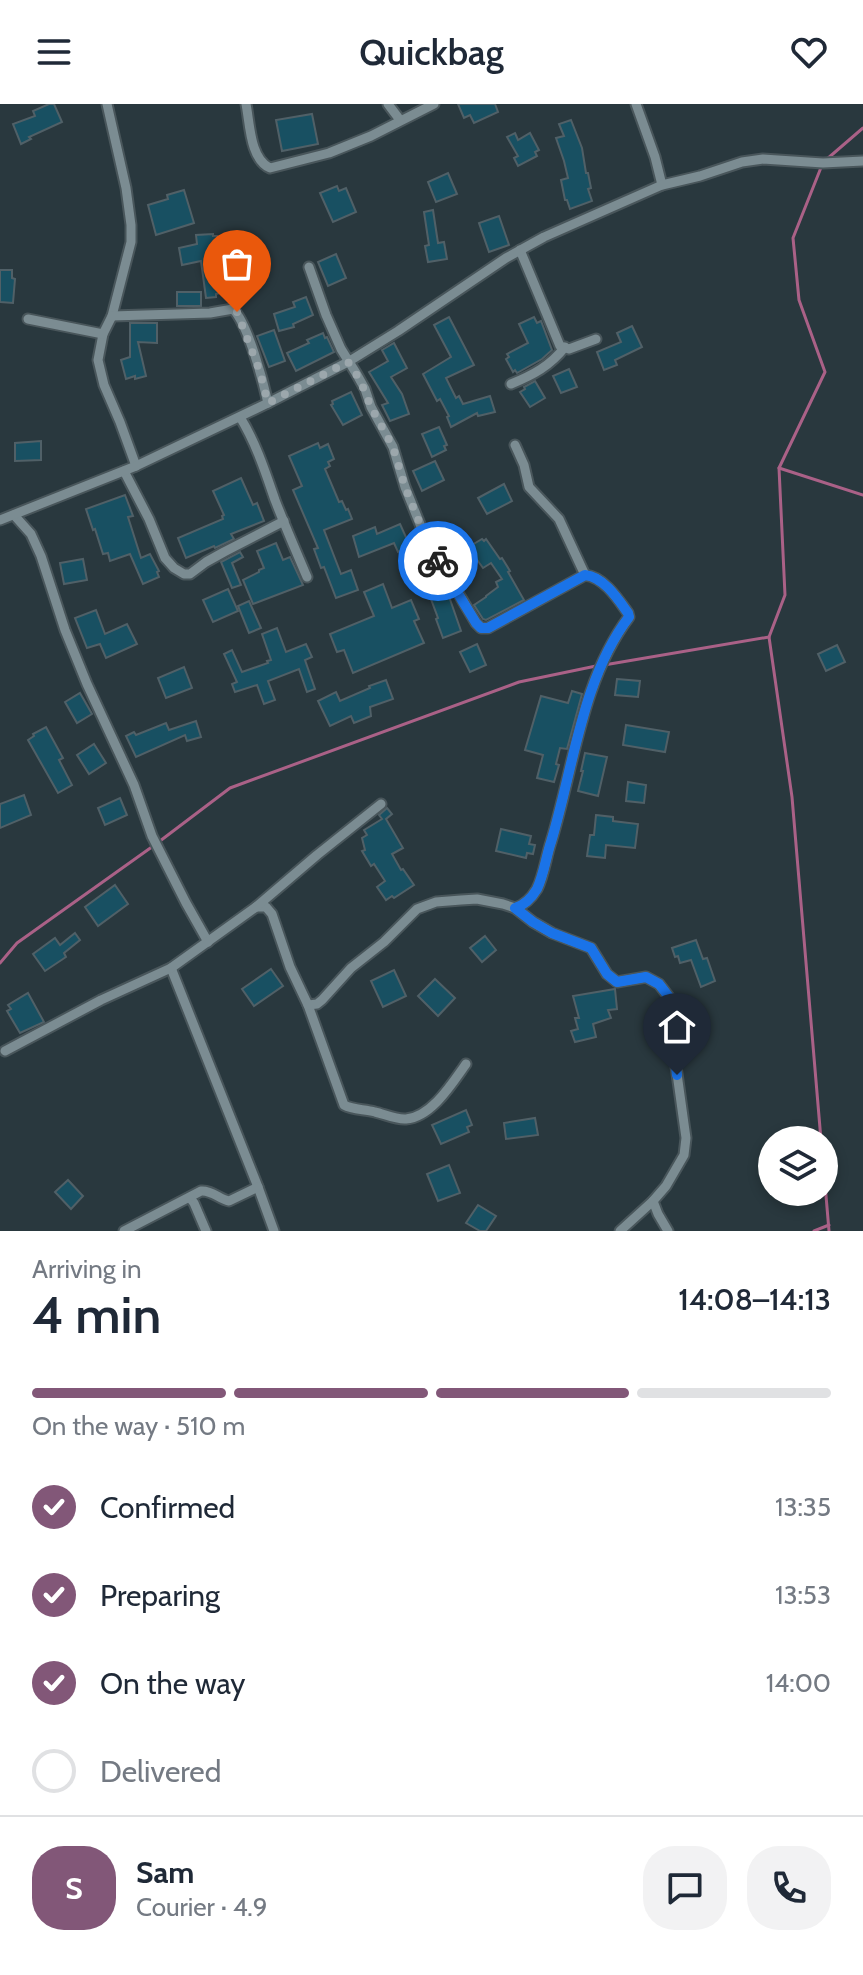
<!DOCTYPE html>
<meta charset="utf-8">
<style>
body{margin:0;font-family:Cabin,sans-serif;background:#f2f2f3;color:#1f2937;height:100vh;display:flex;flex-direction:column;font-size:30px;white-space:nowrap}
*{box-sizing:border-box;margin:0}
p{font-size:26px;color:#747a83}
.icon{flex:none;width:44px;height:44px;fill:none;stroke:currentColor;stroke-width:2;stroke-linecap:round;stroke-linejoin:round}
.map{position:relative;height:1127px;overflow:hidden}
.sheet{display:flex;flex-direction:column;background:#fff;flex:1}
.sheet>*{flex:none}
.fabs{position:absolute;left:758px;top:1022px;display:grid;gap:16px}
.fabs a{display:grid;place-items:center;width:80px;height:80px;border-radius:50%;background:#fff;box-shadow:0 4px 12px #0003;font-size:40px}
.pin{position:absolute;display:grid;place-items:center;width:68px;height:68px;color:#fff;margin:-82px -34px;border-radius:50% 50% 50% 0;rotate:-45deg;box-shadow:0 0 8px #0007}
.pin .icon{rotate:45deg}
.courier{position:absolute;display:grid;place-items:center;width:80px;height:80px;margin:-40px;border:6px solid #1a73e8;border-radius:50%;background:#fff;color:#222;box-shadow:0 2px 10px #0007}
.headline em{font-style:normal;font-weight:600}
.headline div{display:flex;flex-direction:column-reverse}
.headline{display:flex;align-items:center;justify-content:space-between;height:136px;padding:0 32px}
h1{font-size:52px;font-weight:600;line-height:60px}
.bar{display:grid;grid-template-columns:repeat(4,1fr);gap:12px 8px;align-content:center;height:96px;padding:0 32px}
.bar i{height:10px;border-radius:6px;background:#e0e1e3}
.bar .on{background:#825778}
.bar p{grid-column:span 4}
.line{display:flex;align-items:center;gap:20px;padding:0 32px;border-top:2px solid #e0e1e3}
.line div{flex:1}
.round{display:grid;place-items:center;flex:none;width:84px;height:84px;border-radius:32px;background:#f2f2f3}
ol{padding:0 32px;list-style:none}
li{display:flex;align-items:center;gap:24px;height:88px}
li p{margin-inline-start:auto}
li .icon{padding:8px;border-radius:50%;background:#825778;color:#fff;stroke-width:4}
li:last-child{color:#747a83}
li i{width:44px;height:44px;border:4px solid #e0e1e3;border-radius:50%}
header{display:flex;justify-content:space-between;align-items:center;height:104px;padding:0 32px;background:#fff;font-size:36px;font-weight:600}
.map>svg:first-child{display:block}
</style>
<header><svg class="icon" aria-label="menu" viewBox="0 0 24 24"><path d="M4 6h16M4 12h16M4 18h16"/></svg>Quickbag<svg class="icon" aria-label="heart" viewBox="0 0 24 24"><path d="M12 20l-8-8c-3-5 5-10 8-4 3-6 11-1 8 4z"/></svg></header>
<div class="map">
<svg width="863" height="1127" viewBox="0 0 863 1127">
<rect width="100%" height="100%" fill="#29383e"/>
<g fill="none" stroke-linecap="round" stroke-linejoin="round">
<!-- stream -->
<g stroke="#aa6187" stroke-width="3">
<path d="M827,55L863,24"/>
<path d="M779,364L863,391"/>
<path d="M604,561L769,533"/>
<path d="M0,859L17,839L156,740L230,684L519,578L596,562"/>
<path d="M821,1036L792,693L769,533L785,491L779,364L825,268L799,196L793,134L822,61"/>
<path d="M824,1068L829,1127"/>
<path d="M814,1127L829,1121"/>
</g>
</g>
<!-- building -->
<g fill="#185062" stroke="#506067" stroke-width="2">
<path d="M49,0H54L62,18L29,33L31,35L21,40L13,20L35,12L33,7Z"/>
<path d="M458,0H495L498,8L474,19L470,11L464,14Z"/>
<path d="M312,10L318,40L282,47L276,16Z"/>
<path d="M571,16L582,44L586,69H588L591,84L588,85L592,97L570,105L567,96H565L561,76L568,74L564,57L556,34L564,32L559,20Z"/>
<path d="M515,29L518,36L530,29L539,46L535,48L537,52L518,62L514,54L518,52L507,33Z"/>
<path d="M448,69L457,90L436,98L428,78Z"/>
<path d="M337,82L339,87L346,84L356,108L333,118L320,89Z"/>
<path d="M184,86L194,119L156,131L148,101L168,95L167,91Z"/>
<path d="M433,106L438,139L444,138L447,155L428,158L425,142L429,141L424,108Z"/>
<path d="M499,112L509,141L489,148L479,119Z"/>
<path d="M213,130V132H217L220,157H224L228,186L220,187V189L216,190V193L206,194L201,157L182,161L179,144L197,140L196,131Z"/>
<path d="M336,150L346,174L328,182L318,158Z"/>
<path d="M0,166H12V174L15,175L13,199L0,198Z"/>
<rect x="177" y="188" width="24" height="14"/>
<path d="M306,193L313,211L293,220L294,223L279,227L274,210L295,203L293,198Z"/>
<path d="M449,213L474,261L446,274L456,294L459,292L463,300L490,292L495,308L478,312L477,309L451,323L447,313L449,312L440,295L437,297L423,270L451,253L434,221Z"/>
<path d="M534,213L537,219L541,217L552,246L542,255L517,269L515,266L513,268L506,255L509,253L507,250L528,239L519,220Z"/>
<path d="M130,219H157V239L138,238L146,272L135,275V272L126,275L121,256L130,253Z"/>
<path d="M632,222L642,243L615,256L617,261L604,266L597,248L621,238L617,229Z"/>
<path d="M274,226L285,257L269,263L257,232Z"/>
<path d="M323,229L325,234L327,233L334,248L296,267L287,249L309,239L307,236Z"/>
<path d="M394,239L407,264L391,273L402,290L409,310L390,317L382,301L388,299L369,268L388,257L382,246Z"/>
<path d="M569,265L577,283L561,289L553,272Z"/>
<path d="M535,277L545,294L530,303L520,288L525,285L524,283Z"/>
<path d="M351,288L362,311L343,321L331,301L333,300L332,297Z"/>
<path d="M439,323L447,341L444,342L446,346L432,353L422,330Z"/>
<path d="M41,337V356L15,357V339Z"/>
<path d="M318,339L320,344L328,340L334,355L328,358L330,362L325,365L339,398L342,397L346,406L348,405L352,415L324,426L341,470L351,466L358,486L336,494L324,463L321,464L314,445L318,444L293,386L302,382L289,352Z"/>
<path d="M435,357L444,376L422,387L413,367Z"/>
<path d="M241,374L253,401L257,399L264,417L231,430L234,435L215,444L214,442L186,454L178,434L223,415L222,412L224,411L213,387Z"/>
<path d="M504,380L512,397L487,410L478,394Z"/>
<path d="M125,391L133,412L128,413L141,454L150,450L159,467L157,468L159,473L143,480L130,450L110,457L108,449L103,450L95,425L93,426L86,405Z"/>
<path d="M400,420L410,442L398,448L394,439L359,453L353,432L375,423L377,430Z"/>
<path d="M482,435L484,437L486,435L500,455L502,454L510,467L508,468L524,496L486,516L483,515L474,501L486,493V492L498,483L496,478L502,475L491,459L483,464L470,446L474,444L472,441Z"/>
<path d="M276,439L283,456L290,453L303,481L253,500L243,476L259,468V466L264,464L257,447Z"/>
<path d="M240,448L243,453L232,459L241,481L232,484L221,458Z"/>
<path d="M83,455L87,476L64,480L60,459Z"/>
<path d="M383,480L392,504L411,496L419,515L414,517L424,539L353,569L344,546L337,548L330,530L374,512L364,488Z"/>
<path d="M445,481L461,527L443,534L436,515L438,514L428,487Z"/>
<path d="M228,485L238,507L213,518L203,496Z"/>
<path d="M249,497L261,524L249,529L238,502Z"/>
<path d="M96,506L105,530L127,520L137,540L106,554L100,540L87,544L75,514Z"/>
<path d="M277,524L286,548L306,540L312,553L305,556L315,585L307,588L299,565L268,577L275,596L264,600L257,581L235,588L232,580L237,578L224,550L232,546L242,568L268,559L267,557L271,556L262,530Z"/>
<path d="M477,540L486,561L470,568L460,548Z"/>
<path d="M837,541L845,558L826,567L818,550Z"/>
<path d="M184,563L192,584L166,594L158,574Z"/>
<path d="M617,575L640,577L638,593L615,591Z"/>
<path d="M386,576L393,595L370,603L371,612L354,619L351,612L330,622L318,597L336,588L340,597L370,584L369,582Z"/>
<path d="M572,587L582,590L567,645L560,644L556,660L559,661L554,678L537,674L543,651L525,646L541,592L568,599Z"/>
<path d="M80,589L92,610L77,619L65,598Z"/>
<path d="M196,617L201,633L187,637L185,631L136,653L126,632L134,628L136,631L166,619L169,626Z"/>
<path d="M626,621L669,628L665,648L623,641Z"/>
<path d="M46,623L63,654L59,656L72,681L58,689L28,636L34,632L33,630Z"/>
<path d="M94,640L106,659L89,670L77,651Z"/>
<path d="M585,649L607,653L598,692L578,687L583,667H581Z"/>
<path d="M628,678L646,681L644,699L626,697Z"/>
<path d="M24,691L31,711L0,724V700Z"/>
<path d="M120,694L127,711L105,721L98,704Z"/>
<path d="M387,704L392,710L386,715L403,744L392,750L401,766L403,765L414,781L394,794L392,792L386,796L377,783L385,777L374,760L371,762L362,747L365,746L362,734L367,731L364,726L382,715L379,711Z"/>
<path d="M596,711L613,713V717L638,720L635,744L606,741L605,754L587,752L590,731H594Z"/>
<path d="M501,725L531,732L529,740L535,741L533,750L527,749L526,754L496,747Z"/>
<path d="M115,781L128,800L98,822L85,803Z"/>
<path d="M75,829L80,836L64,849L66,853L45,867L33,850L55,834L60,841Z"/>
<path d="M485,832L496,846L482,858L470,844Z"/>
<path d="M696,836L703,855L707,854L715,877L701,883L691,856L680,859L678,852L675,853L672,844Z"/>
<path d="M271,865L283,882L254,902L242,885Z"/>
<path d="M394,866L406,892L383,903L371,877Z"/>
<path d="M435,875L455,894L438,912L418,892Z"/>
<path d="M615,885L617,905L608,906L611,914L593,920L596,933L575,938L571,927L578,925L575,914H579L573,892Z"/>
<path d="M28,889L44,918L20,929L7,907L11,905L8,901Z"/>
<path d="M466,1006L472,1021L467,1023L469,1028L441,1040L432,1021Z"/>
<path d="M535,1014L538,1031L506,1035L504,1019Z"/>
<path d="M449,1061L460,1089L438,1097L427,1070Z"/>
<path d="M68,1076L83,1092L71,1105L55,1088Z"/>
<path d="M478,1101L496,1112L486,1127H480L466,1119Z"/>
</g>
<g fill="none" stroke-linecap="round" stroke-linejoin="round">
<defs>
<g id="street">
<path d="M107,0L126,84L131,121V138L112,212L103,230L98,256L104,281L120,318L136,362"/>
<path d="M246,0C250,20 250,55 270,64L329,49L371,32L434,0"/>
<path d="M388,0L400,16"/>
<path d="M636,0L655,53L662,81"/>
<path d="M520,146L560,242L569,245L596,235"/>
<path d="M309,163L326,211L341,245L356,269L365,285L371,303L393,343L405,383L426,435L476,519L481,524H488L585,471C604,473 618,495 628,509L629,513C581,577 574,663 551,738C546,753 544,771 537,785C531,795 525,801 515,804"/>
<path d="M112,212L210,209L233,205C248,220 263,277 268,299"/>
<path d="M28,215L103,230"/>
<path d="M511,280C533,271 550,262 565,243"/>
<path d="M240,313C256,339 265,367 275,396C285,422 296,447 307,473"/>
<path d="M515,341L524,361L529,383L559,415L585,471"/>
<path d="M124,367L149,415L165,454L174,464L184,470H190L206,458L224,448L284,417"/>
<path d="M14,411L31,430L41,452L65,526L87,580L134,681L152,732L186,799L208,838"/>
<path d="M0,416L136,362L268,299L348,258L398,227L506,154L544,133L662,81L700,72L742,58L763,55L823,59L863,57"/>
<path d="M256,803H266L272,810L290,863L308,901L344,1001C353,1006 364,1005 375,1008C384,1010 397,1016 406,1015C432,1013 453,978 466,960"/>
<path d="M171,864L258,1083L274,1127"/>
<path d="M308,901L317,900L322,896L351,864L384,838L417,805L436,798L461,796L477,795L503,800L515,804L533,818L552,829L591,844L607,870L617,878L646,873L659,880L669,893L676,911L673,941L686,1034L684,1051L666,1082L653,1097L658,1110L668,1127"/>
<path d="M5,947L101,896L171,864L256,803L317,751L381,700"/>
<path d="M190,1094L194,1099L206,1127"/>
<path d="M124,1127L201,1087C212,1086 219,1095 229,1097L258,1083"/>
<path d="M620,1127L653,1097"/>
</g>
</defs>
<!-- street casing -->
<use href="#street" stroke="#49565b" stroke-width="13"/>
<!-- street -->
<use href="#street" stroke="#7b8c92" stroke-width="9"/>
</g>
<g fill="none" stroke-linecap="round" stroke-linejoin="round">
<!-- done -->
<path stroke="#9ca7ac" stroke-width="8" stroke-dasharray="0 14.4" d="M237,208L260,268L268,299L348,258L360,276L371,303L393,343L405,383L426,435L438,457"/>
<!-- route -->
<path stroke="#1a73e8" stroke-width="10" d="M438,457L476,519L481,524H488L585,471C604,473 618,495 628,509L629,513C582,574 573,666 551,738C546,753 544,770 537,785C531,795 525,801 515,804L533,818L552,829L591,844L607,870L617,878L646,873L659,880L669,893L676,911L673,941L677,971"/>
</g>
</svg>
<div class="fabs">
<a><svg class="icon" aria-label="layers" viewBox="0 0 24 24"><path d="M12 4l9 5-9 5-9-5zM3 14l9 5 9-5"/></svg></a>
</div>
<div class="pin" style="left:237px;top:208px;background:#ea580c"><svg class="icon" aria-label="bag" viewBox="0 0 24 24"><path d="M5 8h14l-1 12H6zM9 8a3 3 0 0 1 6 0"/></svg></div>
<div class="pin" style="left:677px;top:971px;background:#1f2937"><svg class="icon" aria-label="home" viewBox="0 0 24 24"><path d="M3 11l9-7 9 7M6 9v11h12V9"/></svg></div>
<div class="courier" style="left:438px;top:457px"><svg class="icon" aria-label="bike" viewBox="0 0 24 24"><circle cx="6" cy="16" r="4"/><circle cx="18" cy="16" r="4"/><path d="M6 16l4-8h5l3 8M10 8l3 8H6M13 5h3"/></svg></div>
</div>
<section class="sheet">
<div class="headline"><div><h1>4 min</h1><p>Arriving in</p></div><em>14:08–14:13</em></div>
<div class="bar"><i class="on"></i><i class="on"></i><i class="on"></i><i></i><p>On the way · 510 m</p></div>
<ol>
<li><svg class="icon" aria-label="check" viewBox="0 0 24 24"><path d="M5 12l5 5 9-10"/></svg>Confirmed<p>13:35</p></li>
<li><svg class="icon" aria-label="check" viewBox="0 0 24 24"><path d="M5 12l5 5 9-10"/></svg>Preparing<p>13:53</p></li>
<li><svg class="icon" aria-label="check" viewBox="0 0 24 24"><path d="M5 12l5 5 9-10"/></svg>On the way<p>14:00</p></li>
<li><i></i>Delivered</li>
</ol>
<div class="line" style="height:144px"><b class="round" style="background:#825778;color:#fff">S</b><div><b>Sam</b><p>Courier · 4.9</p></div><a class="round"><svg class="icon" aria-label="chat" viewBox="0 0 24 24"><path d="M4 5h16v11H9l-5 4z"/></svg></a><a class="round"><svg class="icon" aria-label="phone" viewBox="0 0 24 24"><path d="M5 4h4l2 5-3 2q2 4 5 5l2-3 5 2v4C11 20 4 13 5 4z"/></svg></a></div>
</section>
